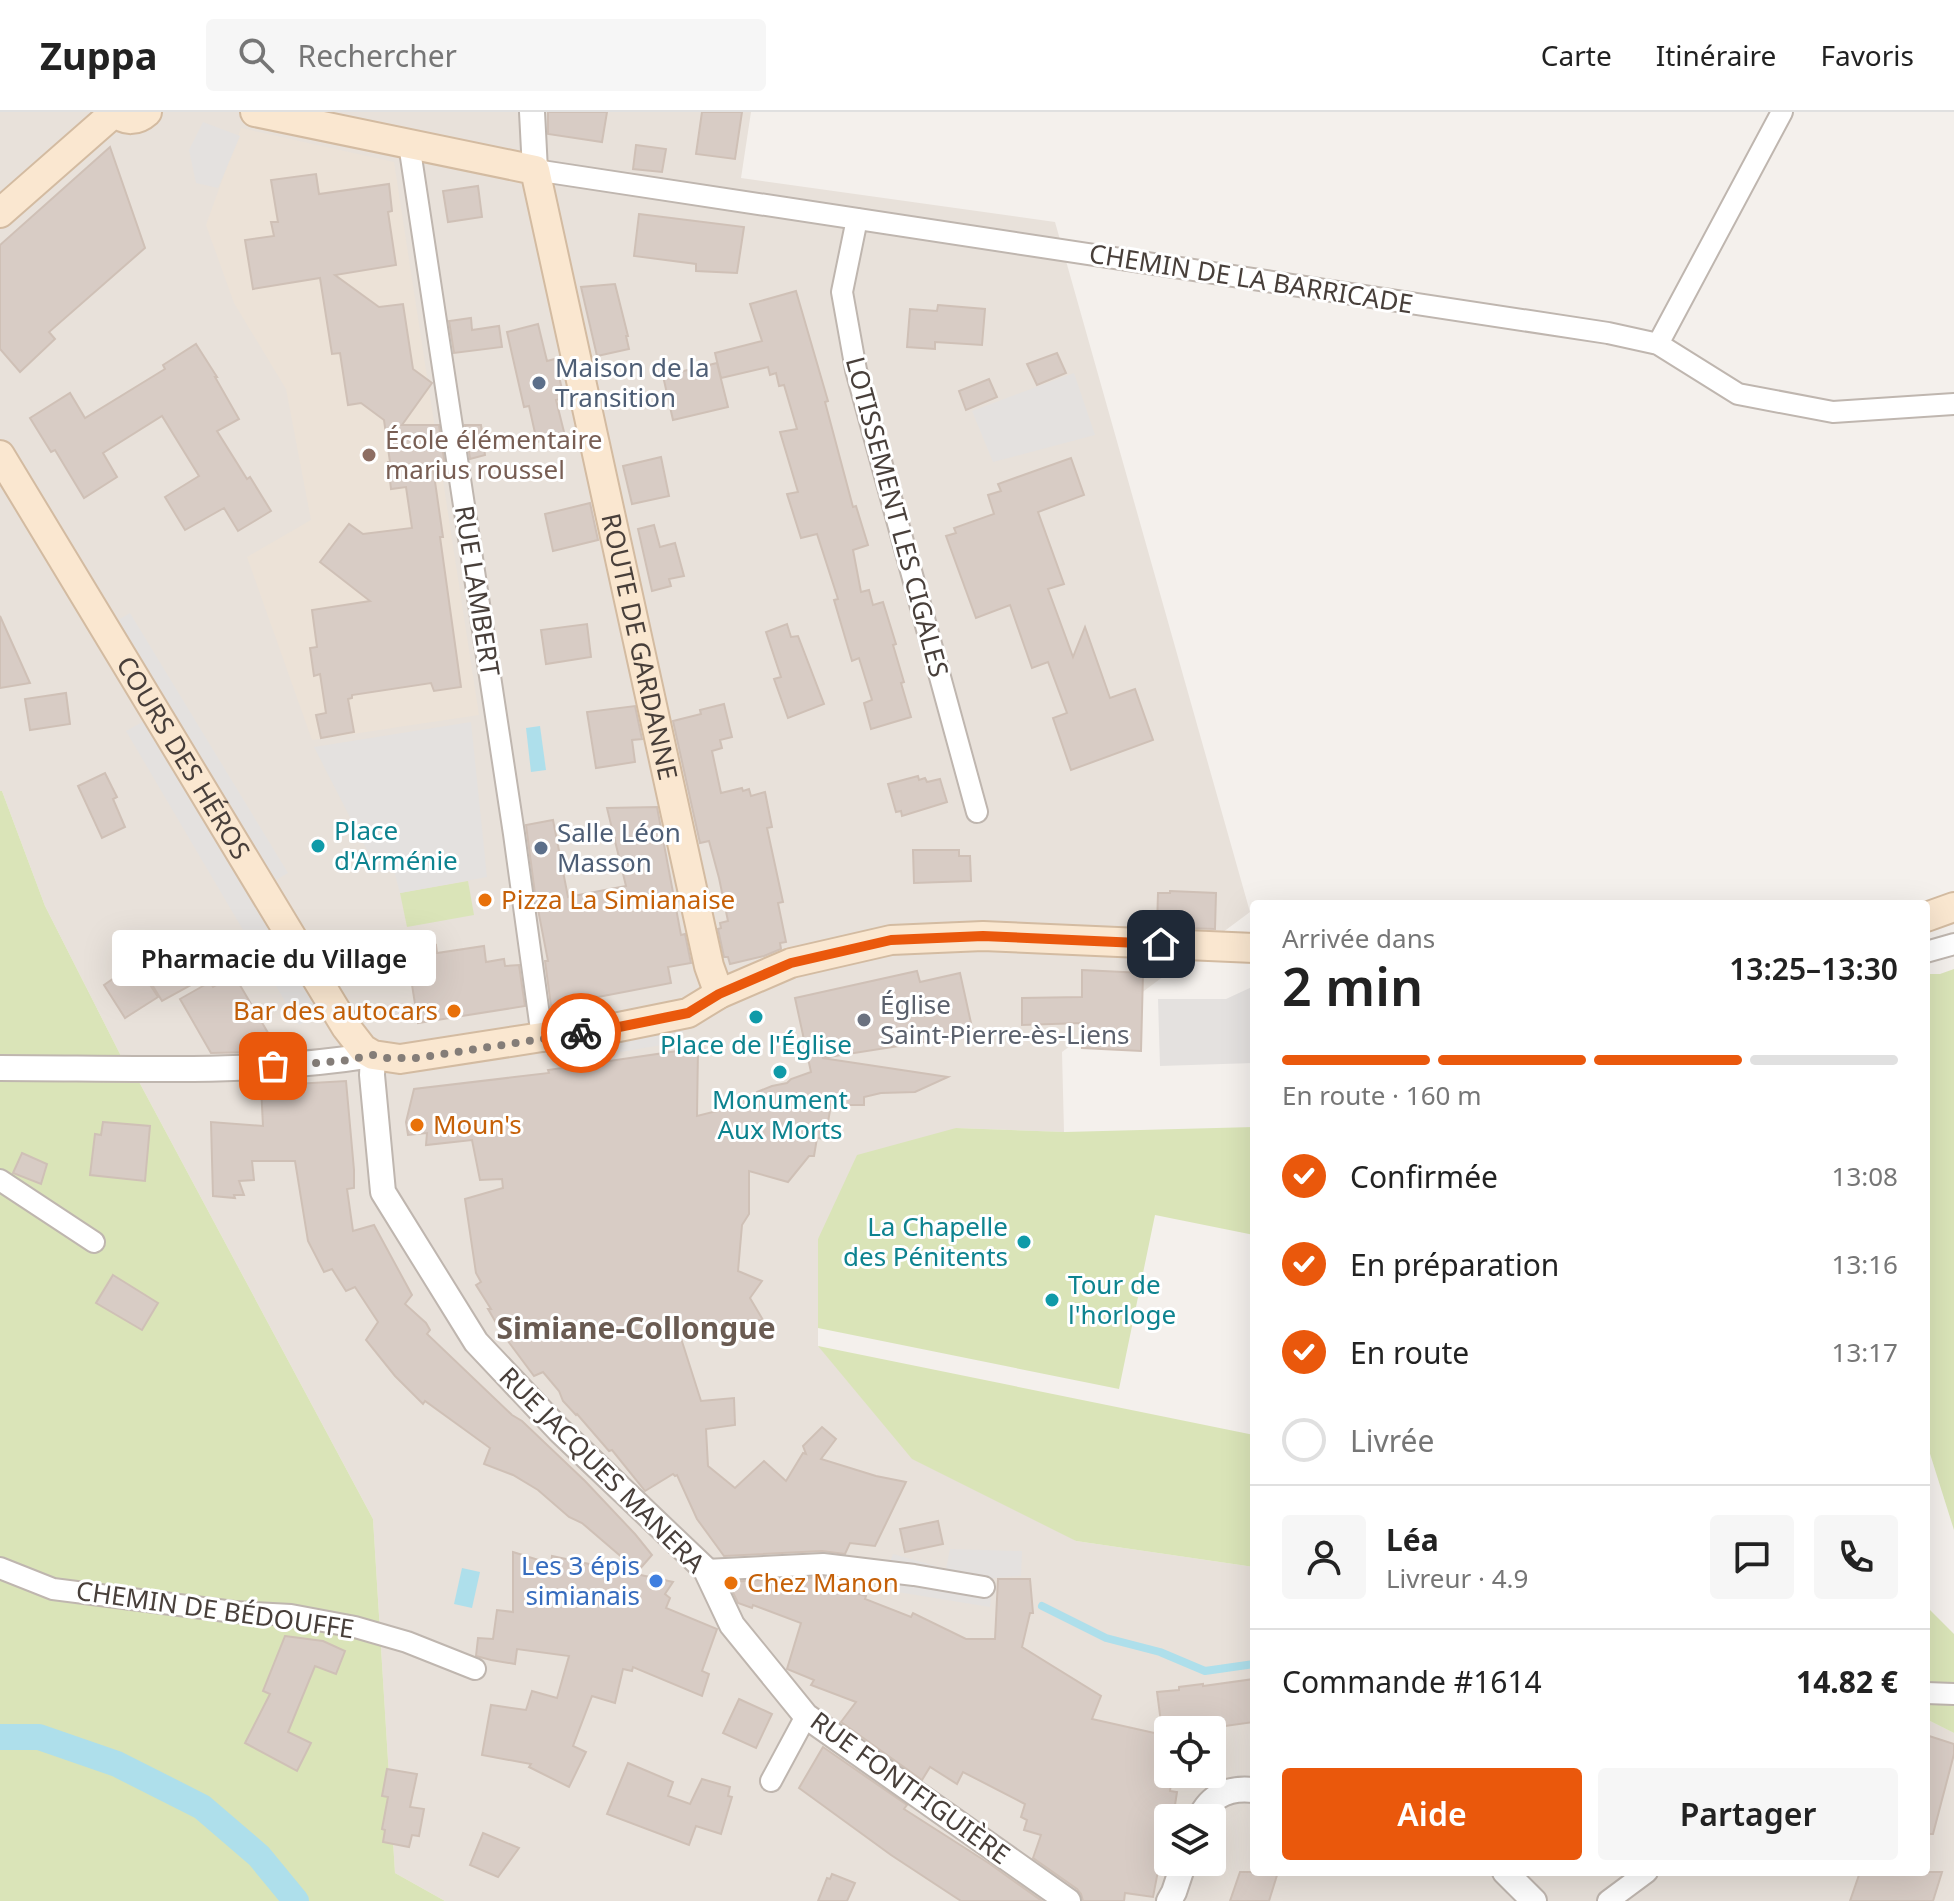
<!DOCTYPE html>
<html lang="fr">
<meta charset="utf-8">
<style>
body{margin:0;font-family:"Noto Sans",sans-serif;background:#f6f6f6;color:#222;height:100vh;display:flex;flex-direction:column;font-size:30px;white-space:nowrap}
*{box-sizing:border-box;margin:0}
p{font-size:26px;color:#767676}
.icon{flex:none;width:44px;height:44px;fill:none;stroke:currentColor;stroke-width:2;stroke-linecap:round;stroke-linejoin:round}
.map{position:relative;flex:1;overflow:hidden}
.sheet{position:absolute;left:1250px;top:788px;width:680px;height:976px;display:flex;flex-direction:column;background:#fff;border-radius:8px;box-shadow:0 8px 32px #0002}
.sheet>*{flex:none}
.fabs{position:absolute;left:1154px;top:1604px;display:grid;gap:16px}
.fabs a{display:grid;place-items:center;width:72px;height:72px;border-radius:8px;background:#fff;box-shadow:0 8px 32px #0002;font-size:40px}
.pin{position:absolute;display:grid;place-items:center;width:68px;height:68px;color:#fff;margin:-34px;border-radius:16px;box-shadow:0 4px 12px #0006}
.courier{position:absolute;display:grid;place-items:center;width:80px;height:80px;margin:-40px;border:6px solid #ea580c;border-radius:50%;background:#fff;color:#222;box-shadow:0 2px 10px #0007}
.bubble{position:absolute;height:56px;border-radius:8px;background:#fff;box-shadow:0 8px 32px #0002;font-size:26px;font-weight:600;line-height:56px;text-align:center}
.headline em{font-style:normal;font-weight:600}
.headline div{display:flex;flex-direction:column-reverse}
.headline{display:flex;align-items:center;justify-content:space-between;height:136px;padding:0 32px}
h1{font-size:52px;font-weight:600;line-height:60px}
.bar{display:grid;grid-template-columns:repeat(4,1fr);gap:12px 8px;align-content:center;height:96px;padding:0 32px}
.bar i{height:10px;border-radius:6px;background:#e0e0e0}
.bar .on{background:#ea580c}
.bar p{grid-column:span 4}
.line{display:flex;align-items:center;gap:20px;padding:0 32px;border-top:2px solid #e0e0e0}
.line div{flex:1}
.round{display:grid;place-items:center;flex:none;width:84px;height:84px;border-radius:8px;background:#f6f6f6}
ol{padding:0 32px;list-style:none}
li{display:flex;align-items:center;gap:24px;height:88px}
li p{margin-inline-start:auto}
li .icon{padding:8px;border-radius:50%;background:#ea580c;color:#fff;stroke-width:4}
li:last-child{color:#767676}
li i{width:44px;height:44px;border:4px solid #e0e0e0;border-radius:50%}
.cta{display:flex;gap:16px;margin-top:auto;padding:16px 32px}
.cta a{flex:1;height:92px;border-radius:8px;background:#ea580c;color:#fff;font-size:32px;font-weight:600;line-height:92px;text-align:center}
.cta a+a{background:#f6f6f6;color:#222}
header{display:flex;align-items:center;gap:48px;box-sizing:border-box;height:112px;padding:0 40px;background:#fff;border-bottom:2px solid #e0e0e0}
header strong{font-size:38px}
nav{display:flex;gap:44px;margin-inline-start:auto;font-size:28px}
.search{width:560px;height:72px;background:#f6f6f6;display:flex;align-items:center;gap:20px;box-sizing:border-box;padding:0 28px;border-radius:8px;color:#767676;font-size:30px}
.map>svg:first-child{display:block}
</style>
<header>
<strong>Zuppa</strong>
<div class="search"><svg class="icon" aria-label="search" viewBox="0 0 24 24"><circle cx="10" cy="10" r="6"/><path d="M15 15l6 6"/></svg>Rechercher</div>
<nav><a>Carte</a><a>Itinéraire</a><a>Favoris</a></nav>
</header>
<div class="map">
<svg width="1954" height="1789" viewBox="0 0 1954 1789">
<rect width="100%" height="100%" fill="#f4f0ec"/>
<!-- residential -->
<path fill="#e8e1da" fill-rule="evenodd" d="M0,0H751L741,66L1055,110L1250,800L1062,940L1064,1020L956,1016L818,1127V1234L1076,1429L1254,1455V1760H1926V1607L1954,1621V1789H445L395,1761L373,1407L137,966L121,944L45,794L2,679H0ZM1168,1618H1212V1662H1168ZM1168,1706H1212V1750H1168Z"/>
<!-- education -->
<path fill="#ece2d7" d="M241,16L394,50L479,603L312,628L247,445L311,408L286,277L234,191L206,113Z"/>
<!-- green -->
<g fill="#dae4b8">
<path d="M0,679H2L45,794L121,944L0,947Z"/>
<path d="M468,769L474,803L407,815L400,781Z"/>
<path d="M1954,857V1418L1926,1329V862H1940Z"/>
<path d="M0,966H137L373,1407L395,1761L445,1789H0Z"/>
<path d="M1254,1015V1123L1155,1103L1119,1277L818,1216V1127L857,1043L956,1016L1065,1020Z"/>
<path d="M818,1234L1254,1323V1455L1076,1429L912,1347Z"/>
<path d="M1926,1494L1954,1522V1621L1926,1607Z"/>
</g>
<!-- parking -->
<g fill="#e4e1df">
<path d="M203,10L240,24L218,76L196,71L189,38Z"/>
<path d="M1074,261L1095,323L993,350L972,299Z"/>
<path d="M130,501L288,761L271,771L113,511Z"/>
<path d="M146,608L319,902L299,913L126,619Z"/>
<path d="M471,610L487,765L400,781L394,759L378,760L314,635Z"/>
<path d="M1254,874V951L1160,954L1158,887H1226Z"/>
<path d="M682,913L684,929L615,941L612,925Z"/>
<path d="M950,1437L1022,1439L1021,1464L993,1466L990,1495L879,1477L893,1442L946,1457Z"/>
</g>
<!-- water -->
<g fill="#aedfeb">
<path d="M540,614L546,658L531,660L526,616Z"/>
<path d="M462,1456L480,1460L472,1496L454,1492Z"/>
</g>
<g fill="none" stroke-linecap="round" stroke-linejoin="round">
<!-- stream -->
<path stroke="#aedfeb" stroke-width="8" d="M1042,1494L1106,1526L1160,1540L1205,1559L1254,1552"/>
<!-- canal -->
<path stroke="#aedfeb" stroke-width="26" d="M0,1625H39L117,1652L202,1695L259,1744L296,1789"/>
</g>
<!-- building -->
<g fill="#d8ccc5" stroke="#cfc0b6" stroke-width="2">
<path d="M548,0H607L602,30L548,22Z"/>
<path d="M702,0H742L735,47L696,42Z"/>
<path d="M636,33L666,37L662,60L633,57Z"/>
<path d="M110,35L145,136L49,220L55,227L20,260L0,237V133Z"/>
<path d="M316,62L319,82L389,72L392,99L388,100L396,153L335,163L379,195L403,192L413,257L432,271L402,313H439L445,353L433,356L443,425H440L461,575L434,579L431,571L352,583V586L348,587L354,620L321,626L316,603L326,601L320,562L314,564L310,536L317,535L312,498L370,489L320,450L349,412L363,422L412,416L406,375L391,377L388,350H390L384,308L361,291L348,293L340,241L332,242L320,166L253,177L245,128L274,124L271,110H278L271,68Z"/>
<path d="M478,74L482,105L448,110L443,79Z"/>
<path d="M639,102L744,115L737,161L696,159V152L634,144Z"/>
<path d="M615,172L628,224H626L629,237L597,244L581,175Z"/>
<path d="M796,179L828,289L825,290L853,395L856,394L868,433L853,438L861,480L869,478L873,493L883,490L896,532L893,533L904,570L901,571L911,605L871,617L864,591L872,588L859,546L852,549L834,488L838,487L817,422L801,426L787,382L798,380L780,320L797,317L784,273L779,274L776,261L770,263L768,255L721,266L715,241L762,229L750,192Z"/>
<path d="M938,193L985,197L982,233L935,230V237L907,235L910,197L937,199Z"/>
<path d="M471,206L472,218L499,214L502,235L454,241L449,209Z"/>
<path d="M538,212L547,249L555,247L564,286L556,288L565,324L537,330L529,294L524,295L507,220Z"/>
<path d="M196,232L217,265H215L239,307L217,319L247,367L250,365L271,399L238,419L224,396L185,418L165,385L199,364L162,304L103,341L117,365L84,386L55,338L51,340L30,306L70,281L85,306L165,257L163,253Z"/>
<path d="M1057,241L1066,261L1037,273L1027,252Z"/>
<path d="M717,251L728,295L673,308L663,264Z"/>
<path d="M989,267L997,285L966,298L959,279Z"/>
<path d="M465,313H481L485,343L470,347Z"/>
<path d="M661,345L669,384L632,392L623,354Z"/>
<path d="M1071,346L1084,383L1038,400L1064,472L1048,477L1073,545L1085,515L1110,586L1135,577L1153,628L1071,658L1053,606L1067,601L1048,550L1032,556L1010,493L976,506L946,424L956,421L954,416L994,402L988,383L1001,379L998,372Z"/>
<path d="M590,391L598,428L553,439L545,402Z"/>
<path d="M654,413L660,435L675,431L684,464L669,467L671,474L652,479L638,417Z"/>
<path d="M0,504L30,571L0,576Z"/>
<path d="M587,512L591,545L546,552L541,518Z"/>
<path d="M787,512L791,525L798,524L824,592L788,606L774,567L781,565L766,520Z"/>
<path d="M66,581L70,612L30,618L25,587Z"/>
<path d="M724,592L732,625L720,628L722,636L712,639L721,681L742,676L743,679L749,677L751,684L765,680L772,715L767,716L783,790L778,791L786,830L780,831L781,837L764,844L730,852L728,845H724L718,817L721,816L720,811L728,809L719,766L709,729L700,731L673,609L701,602L700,598Z"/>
<path d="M635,594L642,627L632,628L635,650L596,656L587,600Z"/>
<path d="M105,661L117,685L113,687L125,715L102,726L78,674Z"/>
<path d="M918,664L919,668L925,666L927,670L940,667L947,690L902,704L901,699L896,700L888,672Z"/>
<path d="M657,695L681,823L685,822L691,851L668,855L671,871L551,894L545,849H548L535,782L526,713L553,708L568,785L626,774L607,696Z"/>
<path d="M913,738H959V744H970L971,769L914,771Z"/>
<path d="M1170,779L1216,781L1215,817L1157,815L1158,781H1170Z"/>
<path d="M436,833L437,841L484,834L486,850L504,847L505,854L519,853L525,894L418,911L410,860L413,859L409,837Z"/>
<path d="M136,851L158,885L125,906L104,873Z"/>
<path d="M181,853L193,872L162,889L151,871Z"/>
<path d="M1082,858L1143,861L1141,939L1082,936V911L1022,913V886L1082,885Z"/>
<path d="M917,859L920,870L960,861L973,920L930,927L931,929L822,946L948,965L915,980L881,981L864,985V993H831L825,1027L817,1026L814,1044H809L788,1070L749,1059V1102L742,1113L738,1159L762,1169L750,1186L763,1208L741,1209L742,1213L720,1214V1218L679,1220L701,1289L734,1286L735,1313L706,1317L708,1354L735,1376L764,1349L786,1369L803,1341L806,1342L803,1334L822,1315L836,1327L821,1347L876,1364L906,1370L875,1434L850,1431L845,1442L822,1439L724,1444L697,1407L677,1363L675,1364L673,1362L645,1379L612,1338L609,1339L577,1302L576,1303L563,1289L559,1279L543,1260L534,1264L502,1221L488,1197H491L476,1173L481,1170L476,1161L465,1087L503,1076L502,1067L480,1068L472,1028L426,1033L427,1021L408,1023L406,1010L414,977L549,961L548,958L698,936L697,1004L741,993L743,986L756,983L757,980L772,974L787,971L791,967L811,960L795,886Z"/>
<path d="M234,863L274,931L260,940L211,941L180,887L210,870L213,875Z"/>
<path d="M346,969L354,1058V1076L347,1077L353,1119L374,1113L412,1183L405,1192L426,1211L430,1218L427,1222L512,1303L522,1309L585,1369L635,1422L652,1443L638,1459L582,1411L569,1405L538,1378L513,1363L484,1352L490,1336L425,1289L423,1292L395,1264L366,1228L378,1210L355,1175L346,1179L332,1157L324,1160L308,1129L295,1049H252L254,1068L239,1069L244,1083H234L235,1086L213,1084L211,1010L263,1014L261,974Z"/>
<path d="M103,1010L150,1014L145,1069L90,1063L95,1022L101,1023Z"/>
<path d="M22,1041L47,1052L41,1072L13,1061Z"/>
<path d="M113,1163L158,1191L142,1218L96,1191Z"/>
<path d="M938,1409L943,1432L905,1440L900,1417Z"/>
<path d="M513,1440L551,1452L552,1444L673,1470L665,1482L670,1486L666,1496L717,1517L702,1559L709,1562L702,1584L633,1555L632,1559L623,1557L615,1591L592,1584L573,1634L586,1640L569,1675L529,1655L531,1652L482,1643L491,1593L526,1598L532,1579L557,1586L569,1544L517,1537L515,1552L491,1548L476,1544L478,1526L493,1527L497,1498L513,1500Z"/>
<path d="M823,1465L850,1470L848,1479L866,1484L865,1487L911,1505L913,1501L966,1527H995L998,1467H1030L1033,1501H1030L1022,1535L1101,1584L1092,1607L1168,1624V1662H1172L1170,1679L1177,1680L1173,1706H1168V1719L1163,1733L1153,1785L1125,1781L1124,1789H1083L1081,1782L1077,1777L1033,1746L1041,1723L1024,1718L1027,1708L1021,1705L1025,1692L963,1660L957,1672L930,1655L922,1668L841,1610L856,1590L811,1573L814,1568L787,1557L801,1511L753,1493L752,1496L738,1491L728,1470Z"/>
<path d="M285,1524L323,1529L345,1539L336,1562L315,1554L288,1620L311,1631L297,1659L245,1631L270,1582L263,1579Z"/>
<path d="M1254,1567V1610L1197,1618H1162L1157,1580L1179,1578V1575L1203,1572V1574Z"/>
<path d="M739,1587L772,1602L756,1636L723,1621Z"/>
<path d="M1926,1623L1954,1632V1642L1933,1722H1926Z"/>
<path d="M823,1635L907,1693L904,1697L990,1752L1042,1789H961L891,1743L799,1676Z"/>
<path d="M628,1651L673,1670L668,1684L690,1692L702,1667L730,1675L728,1684L732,1685L721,1722L696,1714L689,1733L607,1702Z"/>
<path d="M387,1657L417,1662L410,1695L424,1697L419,1724L412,1723L409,1735L383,1730L385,1718L382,1717L388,1685L382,1684Z"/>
<path d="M483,1721L519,1736L498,1765L470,1753Z"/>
<path d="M1240,1760H1278L1269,1789H1230Z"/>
<path d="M1860,1760H1942L1933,1789H1850Z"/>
<path d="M832,1762L855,1771L847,1789H818L827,1766L830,1767Z"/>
</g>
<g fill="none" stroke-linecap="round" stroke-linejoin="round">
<defs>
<g id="minor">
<path d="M409,32L514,722L542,925"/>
<path d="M535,58L1608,221L1658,232L1738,282L1833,300L1954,292"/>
<path d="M857,107L842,180L856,258L977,700"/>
<path d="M1658,232L1782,0"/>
<path d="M1926,840L1954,832"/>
<path d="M0,1068L94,1130"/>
<path d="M0,1456L53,1477L234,1500L291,1503L355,1515L407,1530L475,1557"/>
<path d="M706,1458L823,1452L914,1463L984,1475"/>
<path d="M1926,1581L1954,1582"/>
<path d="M771,1669L806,1604"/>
<path d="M1608,1789L1647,1760"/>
</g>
<g id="tertiary">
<path d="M532,0L535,58"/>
<path d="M0,956C124,956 251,963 373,943L372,963L383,1080L476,1230L559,1318L706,1458L732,1513L806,1604L1068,1789"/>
<path d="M1200,1706C1210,1683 1230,1675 1254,1678"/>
<path d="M1505,1760L1534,1789"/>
<path d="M1169,1789L1174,1780L1184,1750"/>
</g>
<g id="secondary">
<path d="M116,0C125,10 137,9 147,0"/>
<path id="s1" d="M255,0L535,58L709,854L719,882"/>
<path d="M0,101L115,0"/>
<path id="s2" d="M0,343L346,915L363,937L373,943L400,947L542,925L604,918L688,901L719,882L791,851L891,828L983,824L1254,836"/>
<path d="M1926,805L1954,795"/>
</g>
</defs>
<!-- minor casing -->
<use href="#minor" stroke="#bfb6af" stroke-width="24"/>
<!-- tertiary casing -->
<use href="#tertiary" stroke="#bfb6af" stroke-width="28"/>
<!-- secondary casing -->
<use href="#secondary" stroke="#d3bba1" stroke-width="32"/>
<!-- minor -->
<use href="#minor" stroke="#fff" stroke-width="20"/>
<!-- tertiary -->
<use href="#tertiary" stroke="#fff" stroke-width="24"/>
<!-- secondary -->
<use href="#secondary" stroke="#fae7d0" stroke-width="28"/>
</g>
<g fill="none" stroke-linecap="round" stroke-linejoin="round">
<!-- done -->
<path stroke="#847d78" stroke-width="8" stroke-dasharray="0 14.4" d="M273,954L342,949L373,943L387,946H417L581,921"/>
<!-- route -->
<path stroke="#ea580c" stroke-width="10" d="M581,921L604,918L688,901L719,882L791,851L891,828L983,824L1161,832"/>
</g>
<!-- markers -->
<g fill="#5c6f8a" stroke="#fff" stroke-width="3">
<circle cx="539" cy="271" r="8"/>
<circle cx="541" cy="736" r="8"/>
</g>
<circle fill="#8d6e63" stroke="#fff" stroke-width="3" cx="369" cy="343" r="8"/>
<g fill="#0f9aa8" stroke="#fff" stroke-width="3">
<circle cx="318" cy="734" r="8"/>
<circle cx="756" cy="905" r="8"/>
<circle cx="780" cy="960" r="8"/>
<circle cx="1024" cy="1130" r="8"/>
<circle cx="1052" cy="1188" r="8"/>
</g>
<g fill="#e8710a" stroke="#fff" stroke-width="3">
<circle cx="485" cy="788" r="8"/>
<circle cx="454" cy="899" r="8"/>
<circle cx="417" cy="1013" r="8"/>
<circle cx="731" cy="1471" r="8"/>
</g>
<circle fill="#6b7280" stroke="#fff" stroke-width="3" cx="864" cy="908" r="8"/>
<circle fill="#3f7fe0" stroke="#fff" stroke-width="3" cx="656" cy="1469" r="8"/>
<g text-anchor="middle" stroke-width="6" stroke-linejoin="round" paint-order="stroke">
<!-- street labels -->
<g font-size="26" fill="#483f3a" stroke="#fff">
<text transform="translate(1251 167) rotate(9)" y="9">CHEMIN DE LA BARRICADE</text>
<text transform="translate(897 405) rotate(75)" y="9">LOTISSEMENT LES CIGALES</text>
<text transform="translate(477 479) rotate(81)" y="9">RUE LAMBERT</text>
<text dy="9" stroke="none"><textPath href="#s1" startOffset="774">ROUTE DE GARDANNE</textPath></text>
<text dy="9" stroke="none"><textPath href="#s2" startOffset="354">COURS DES HÉROS</textPath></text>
<text transform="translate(602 1358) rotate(45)" y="9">RUE JACQUES MANERA</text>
<text transform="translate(215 1498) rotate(8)" y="9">CHEMIN DE BÉDOUFFE</text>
<text transform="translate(910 1676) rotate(36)" y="9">RUE FONTFIGUIÈRE</text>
</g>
<!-- service labels -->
<g font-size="26" fill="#4e5e75" stroke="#fff" text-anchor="start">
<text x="555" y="265">Maison de la<tspan x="555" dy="30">Transition</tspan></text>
<text x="557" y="730">Salle Léon<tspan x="557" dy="30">Masson</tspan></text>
</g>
<!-- education labels -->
<g font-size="26" fill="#785e54" stroke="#fff" text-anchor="start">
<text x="385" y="337">École élémentaire<tspan x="385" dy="30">marius roussel</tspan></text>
</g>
<!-- culture labels -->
<g font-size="26" fill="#0d838f" stroke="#fff" text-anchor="start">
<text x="334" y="728">Place<tspan x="334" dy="30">d'Arménie</tspan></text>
<text x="756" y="942" text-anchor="middle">Place de l'Église</text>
<text x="780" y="997" text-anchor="middle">Monument<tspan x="780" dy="30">Aux Morts</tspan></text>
<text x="1008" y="1124" text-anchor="end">La Chapelle<tspan x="1008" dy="30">des Pénitents</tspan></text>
<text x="1068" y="1182">Tour de<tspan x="1068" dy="30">l'horloge</tspan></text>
</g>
<!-- food labels -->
<g font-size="26" fill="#c56008" stroke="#fff" text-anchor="start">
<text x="501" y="797">Pizza La Simianaise</text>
<text x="438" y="908" text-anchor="end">Bar des autocars</text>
<text x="433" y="1022">Moun's</text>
<text x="747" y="1480">Chez Manon</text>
</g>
<!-- worship labels -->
<g font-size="26" fill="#5b616d" stroke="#fff" text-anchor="start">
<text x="880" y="902">Église<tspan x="880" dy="30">Saint-Pierre-ès-Liens</tspan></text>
</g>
<!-- shop labels -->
<g font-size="26" fill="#366cbe" stroke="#fff" text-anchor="end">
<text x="640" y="1463">Les 3 épis<tspan x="640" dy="30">simianais</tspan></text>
</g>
<!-- quarter labels -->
<g font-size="30" font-weight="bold" fill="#6a5b52" stroke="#fff">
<text x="636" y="1227">Simiane-Collongue</text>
</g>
</g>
</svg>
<div class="fabs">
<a><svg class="icon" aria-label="locate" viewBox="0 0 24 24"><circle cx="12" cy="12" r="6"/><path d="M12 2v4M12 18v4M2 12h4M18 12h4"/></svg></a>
<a><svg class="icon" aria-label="layers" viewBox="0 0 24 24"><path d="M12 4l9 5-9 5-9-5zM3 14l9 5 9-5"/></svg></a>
</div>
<div class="pin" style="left:273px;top:954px;background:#ea580c"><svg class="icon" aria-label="bag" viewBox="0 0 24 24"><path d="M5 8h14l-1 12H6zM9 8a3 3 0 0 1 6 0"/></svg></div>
<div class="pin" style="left:1161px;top:832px;background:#1f2937"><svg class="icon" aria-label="home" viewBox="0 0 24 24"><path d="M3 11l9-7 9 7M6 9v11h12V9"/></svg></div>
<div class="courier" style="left:581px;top:921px"><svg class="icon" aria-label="bike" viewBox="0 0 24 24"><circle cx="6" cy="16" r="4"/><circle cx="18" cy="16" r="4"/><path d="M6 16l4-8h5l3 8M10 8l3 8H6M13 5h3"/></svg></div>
<div class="bubble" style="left:112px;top:818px;width:324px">Pharmacie du Village</div>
<section class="sheet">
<div class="headline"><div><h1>2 min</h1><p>Arrivée dans</p></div><em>13:25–13:30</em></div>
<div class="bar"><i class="on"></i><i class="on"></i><i class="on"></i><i></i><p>En route · 160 m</p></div>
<ol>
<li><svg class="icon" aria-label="check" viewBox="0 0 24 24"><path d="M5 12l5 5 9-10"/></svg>Confirmée<p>13:08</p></li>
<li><svg class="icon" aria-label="check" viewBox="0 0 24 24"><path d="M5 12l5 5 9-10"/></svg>En préparation<p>13:16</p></li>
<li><svg class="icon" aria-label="check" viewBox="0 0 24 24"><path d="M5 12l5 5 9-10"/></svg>En route<p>13:17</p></li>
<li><i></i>Livrée</li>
</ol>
<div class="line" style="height:144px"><a class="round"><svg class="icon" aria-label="person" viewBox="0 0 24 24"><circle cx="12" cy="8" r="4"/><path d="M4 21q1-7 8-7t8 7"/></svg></a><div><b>Léa</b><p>Livreur · 4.9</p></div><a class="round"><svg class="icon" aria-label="chat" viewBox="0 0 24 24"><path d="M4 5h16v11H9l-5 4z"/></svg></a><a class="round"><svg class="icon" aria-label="phone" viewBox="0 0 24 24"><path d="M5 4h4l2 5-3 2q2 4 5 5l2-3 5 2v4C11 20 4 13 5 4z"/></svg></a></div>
<div class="line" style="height:104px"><div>Commande #1614</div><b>14.82 €</b></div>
<div class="cta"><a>Aide</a><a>Partager</a></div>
</section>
</div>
